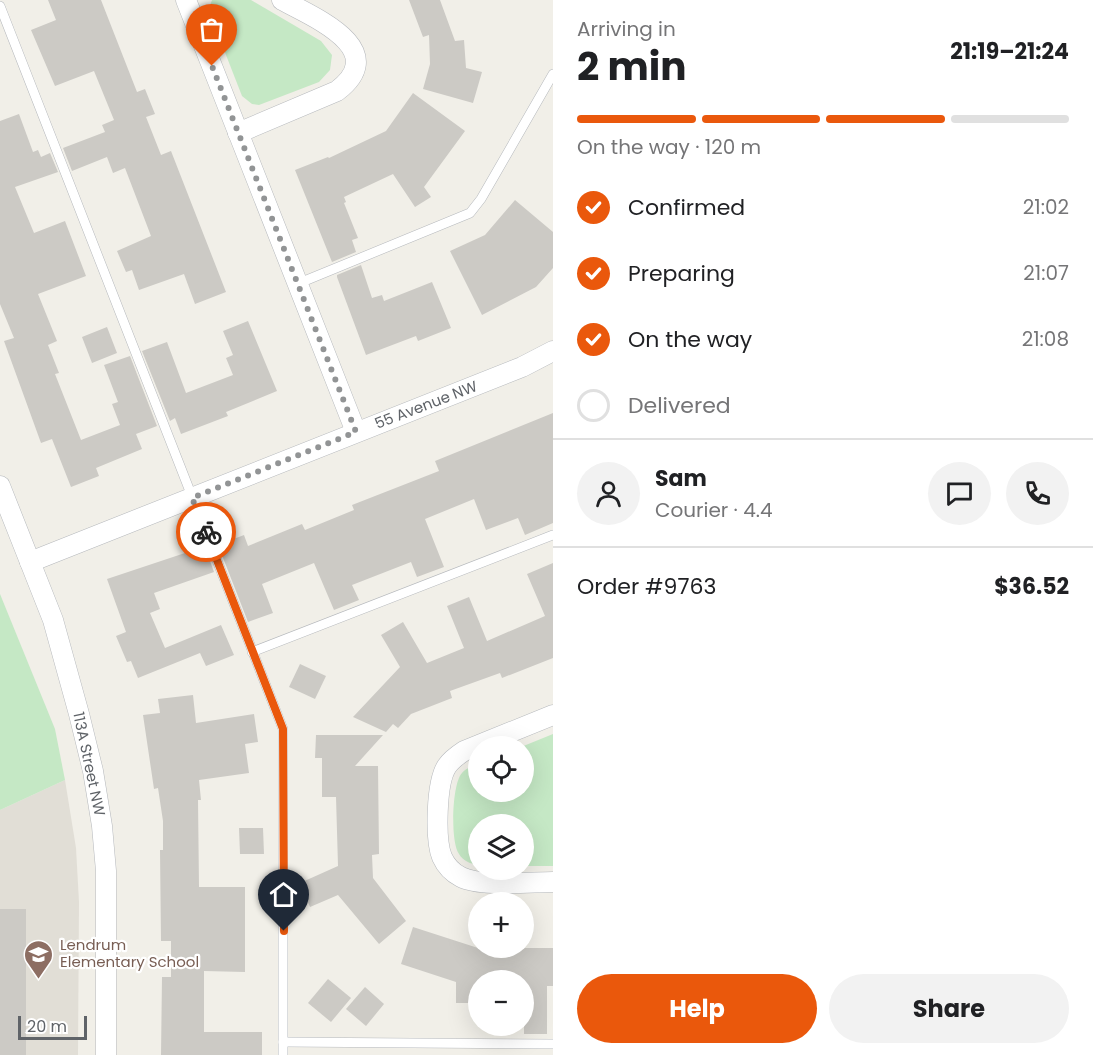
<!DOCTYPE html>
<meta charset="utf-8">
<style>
body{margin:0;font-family:Poppins,sans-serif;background:#f2f2f2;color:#202124;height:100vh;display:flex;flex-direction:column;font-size:22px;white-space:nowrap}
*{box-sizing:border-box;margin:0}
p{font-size:20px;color:#757577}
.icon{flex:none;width:33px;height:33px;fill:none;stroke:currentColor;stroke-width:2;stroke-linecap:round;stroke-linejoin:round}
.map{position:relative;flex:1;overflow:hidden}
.details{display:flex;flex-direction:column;background:#fff;width:540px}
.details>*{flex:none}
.controls{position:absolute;left:468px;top:736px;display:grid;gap:12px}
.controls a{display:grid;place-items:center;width:66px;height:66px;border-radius:50%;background:#fff;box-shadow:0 6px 24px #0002;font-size:30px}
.scale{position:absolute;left:18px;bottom:15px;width:69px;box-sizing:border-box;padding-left:6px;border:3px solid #5f6368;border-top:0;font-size:16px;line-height:21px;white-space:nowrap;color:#5f6368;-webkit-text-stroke:4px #fff;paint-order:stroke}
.pin{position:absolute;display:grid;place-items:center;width:51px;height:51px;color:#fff;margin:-62px -26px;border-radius:50% 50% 50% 0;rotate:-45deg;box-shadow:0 0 6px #0007}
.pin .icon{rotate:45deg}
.courier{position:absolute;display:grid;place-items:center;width:60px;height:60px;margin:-30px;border:4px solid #ea580c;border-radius:50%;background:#fff;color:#222;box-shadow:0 2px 8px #0007}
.headline em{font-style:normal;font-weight:700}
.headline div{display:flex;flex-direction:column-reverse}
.headline{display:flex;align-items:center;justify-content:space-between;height:102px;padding:0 24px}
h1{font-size:39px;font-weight:700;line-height:45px}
.bar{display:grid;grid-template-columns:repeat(4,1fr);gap:9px 6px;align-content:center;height:72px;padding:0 24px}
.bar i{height:8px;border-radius:4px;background:#e0e0e0}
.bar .current{background:#ea580c}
.bar p{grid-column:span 4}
.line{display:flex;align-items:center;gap:15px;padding:0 24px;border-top:2px solid #e0e0e0}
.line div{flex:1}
.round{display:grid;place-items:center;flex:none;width:63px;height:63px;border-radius:32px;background:#f2f2f2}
ol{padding:0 24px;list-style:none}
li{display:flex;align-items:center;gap:18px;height:66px}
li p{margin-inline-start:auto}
li .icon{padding:6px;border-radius:50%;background:#ea580c;color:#fff;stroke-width:4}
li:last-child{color:#757577}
li i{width:33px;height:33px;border:3px solid #e0e0e0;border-radius:50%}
.action{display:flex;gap:12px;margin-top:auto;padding:12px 24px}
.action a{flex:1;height:69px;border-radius:36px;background:#ea580c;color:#fff;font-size:24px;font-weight:700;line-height:69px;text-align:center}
.action a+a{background:#f2f2f2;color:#202124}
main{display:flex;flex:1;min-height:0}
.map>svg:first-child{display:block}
</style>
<main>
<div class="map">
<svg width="553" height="1055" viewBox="0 0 553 1055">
<rect width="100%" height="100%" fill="#f1efe8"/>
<!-- education -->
<path fill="#e1ded6" d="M65,780L76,848L79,902L78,1055H0V810Z"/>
<!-- green -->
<g fill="#c5e8c5">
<path d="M212,0H251L321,41L332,55L330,70L319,82L259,105L252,104L242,96L210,14L209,9Z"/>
<path d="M0,594L55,729L65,780L0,810Z"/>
<path d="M553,734V866H524V825H478V865C471,864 463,861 459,854C450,842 452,783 462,773C466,768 473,766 478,764V792H524V747H521Z"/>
</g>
<!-- building -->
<g fill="#cccac5">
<path d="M48,0H101L137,92L145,89L155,114L146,117L161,155L171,151L226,292L195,304L184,274L139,290L132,270L126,272L117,251L151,236L125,168L113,173L107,157L72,171L63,148L105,132L102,125L114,120L94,71L55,86L31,30L56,20Z"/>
<path d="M409,0H440L455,41L464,40L466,68L482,72L473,103L423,89L430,64L429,35L423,37Z"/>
<path d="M413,93L465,131L424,187L431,197L415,207L393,174L344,197L346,202L344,203L358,238L352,240L356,252L332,262L295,170L328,157L329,158L386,131Z"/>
<path d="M19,114L33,152L38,150L41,157L50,153L58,172L15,187L34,233L65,221L86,276L38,294L57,341L48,345L59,373L55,374L81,440L120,425L112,404L118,402L104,365L130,356L157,426L136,434L142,449L96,468L99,476L71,487L52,439L41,443L4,341L14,338L0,304V121Z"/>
<path d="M515,200L553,232V268L536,287L482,315L450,251L485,235Z"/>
<path d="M361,265L372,298L382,295L384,301L432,282L451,328L418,341L416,336L366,355L337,277V275Z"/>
<path d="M248,321L277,391L226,412L228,416L181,434L175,418L170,421L142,351L167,342L186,393L233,375L226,358L233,355L223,331Z"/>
<path d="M107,327L117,353L92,363L82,337Z"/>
<path d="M553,413V523L525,535L518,518L486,530L474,499L425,519L444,567L417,577L411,562L352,585L359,600L334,610L314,563L262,584L273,613L248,622L218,545L244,535L248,546L302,524L305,530L354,510L352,505L439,471L435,461Z"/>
<path d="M194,550L195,554L206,550L214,572L154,593L160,609L150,613L165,648L221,625L234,655L206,666L200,653L138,678L131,661L127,662L116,636L126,632L107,579Z"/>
<path d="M553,563V658L502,678L500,673L450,691L452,698L411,714L398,728L393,724L386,732L353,717L400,667L381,635L403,622L427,663L464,648L447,606L469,597L487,641L545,616L527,574Z"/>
<path d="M300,664L326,676L315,699L289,687Z"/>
<path d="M193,695L196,723L254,714L258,742L245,744L249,773L199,780L201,800H198L199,887H245V972L204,971V1032H262V1055H161L162,977H171V941H161L160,850H163V821L158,788L154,789L143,715L160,713L158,699Z"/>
<path d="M316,735H383L355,766H378L379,854L372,855L373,878L406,921L379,944L338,895L310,907L300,883L338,866L336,797H322V758H315Z"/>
<path d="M239,828H263L264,854H240Z"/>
<rect x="0" y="909" width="26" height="146"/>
<path d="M413,927L478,948H553V986H547V1034H524V981H478V1003H456V982L401,964Z"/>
<path d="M328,979L351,998L331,1022L308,1003Z"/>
<path d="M365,987L384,1004L366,1026L346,1009Z"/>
</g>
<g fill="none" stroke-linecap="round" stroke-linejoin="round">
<defs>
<g id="service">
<path d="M0,6L283,729V1055"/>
<path d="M297,284L470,213L481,199L553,74"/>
<path d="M252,652L553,535"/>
<path d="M283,1042L553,1044"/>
</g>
<g id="minor">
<path d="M186,0L356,432"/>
<path d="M238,133L337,91C392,49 313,17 282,0"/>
<path d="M0,486L53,620L79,714L93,771L102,826L106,871V1055"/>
<path d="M30,562L522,367L553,351"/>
<path d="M553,715L464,751C458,755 451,760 447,766C436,782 435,840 442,857C446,866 453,873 461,877C480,887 530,882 553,882"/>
</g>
</defs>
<!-- service casing -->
<use href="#service" stroke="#b5b8bc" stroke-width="10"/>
<!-- minor casing -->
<use href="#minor" stroke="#b5b8bc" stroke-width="21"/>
<!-- service -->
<use href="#service" stroke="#fff" stroke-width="9"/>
<!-- minor -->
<use href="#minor" stroke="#fff" stroke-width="20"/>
</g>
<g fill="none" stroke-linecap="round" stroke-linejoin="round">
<!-- done -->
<path stroke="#929495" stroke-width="6" stroke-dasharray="0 10.8" d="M206,532L192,498L356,432L212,66"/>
<!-- route -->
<path stroke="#ea580c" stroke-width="8" d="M206,532L283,729L284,931"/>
</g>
<!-- icons -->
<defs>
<symbol id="school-pin" viewBox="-11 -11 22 30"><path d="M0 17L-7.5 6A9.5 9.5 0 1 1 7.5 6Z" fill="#8d6e63" stroke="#fff"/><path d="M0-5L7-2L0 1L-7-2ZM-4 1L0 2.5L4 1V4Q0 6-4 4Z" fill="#fff"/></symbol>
</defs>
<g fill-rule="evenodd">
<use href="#school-pin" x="22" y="938" width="33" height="45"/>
</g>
<g text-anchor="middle" stroke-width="4.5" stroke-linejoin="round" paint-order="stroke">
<!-- street labels -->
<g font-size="15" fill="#5f6368" stroke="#fff">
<text transform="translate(426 405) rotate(-21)" y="5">55 Avenue NW</text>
<text transform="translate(89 764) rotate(78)" y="5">113A Street NW</text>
</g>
<!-- education labels -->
<g font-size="15" fill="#785e54" stroke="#fff" text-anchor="start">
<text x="60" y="950">Lendrum<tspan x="60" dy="17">Elementary School</tspan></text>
</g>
</g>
</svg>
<div class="controls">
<a><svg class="icon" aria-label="locate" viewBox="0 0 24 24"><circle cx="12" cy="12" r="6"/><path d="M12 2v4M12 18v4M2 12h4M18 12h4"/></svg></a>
<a><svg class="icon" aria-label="layers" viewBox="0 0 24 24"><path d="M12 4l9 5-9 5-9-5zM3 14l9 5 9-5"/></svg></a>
<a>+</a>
<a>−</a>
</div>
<div class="scale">20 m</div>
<div class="pin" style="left:212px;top:66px;background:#ea580c"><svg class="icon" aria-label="bag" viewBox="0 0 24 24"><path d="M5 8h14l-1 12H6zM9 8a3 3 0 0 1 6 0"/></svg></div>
<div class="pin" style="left:284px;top:931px;background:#1f2937"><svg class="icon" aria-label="home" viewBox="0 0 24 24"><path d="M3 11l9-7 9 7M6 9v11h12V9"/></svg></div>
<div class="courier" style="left:206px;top:532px"><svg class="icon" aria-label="bike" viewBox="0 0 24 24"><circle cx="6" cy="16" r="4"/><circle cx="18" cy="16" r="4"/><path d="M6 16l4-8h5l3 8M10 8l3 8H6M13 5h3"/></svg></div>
</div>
<section class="details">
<div class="headline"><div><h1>2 min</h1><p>Arriving in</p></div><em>21:19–21:24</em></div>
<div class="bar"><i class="current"></i><i class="current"></i><i class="current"></i><i></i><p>On the way · 120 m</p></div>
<ol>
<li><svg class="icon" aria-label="check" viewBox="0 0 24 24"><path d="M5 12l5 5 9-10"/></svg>Confirmed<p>21:02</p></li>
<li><svg class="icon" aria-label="check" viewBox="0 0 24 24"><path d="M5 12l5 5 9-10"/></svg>Preparing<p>21:07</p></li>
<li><svg class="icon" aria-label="check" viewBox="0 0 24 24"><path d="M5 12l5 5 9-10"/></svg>On the way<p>21:08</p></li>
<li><i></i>Delivered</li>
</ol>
<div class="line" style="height:108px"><a class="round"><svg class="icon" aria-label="person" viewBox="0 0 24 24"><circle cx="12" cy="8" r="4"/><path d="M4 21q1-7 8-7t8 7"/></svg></a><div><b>Sam</b><p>Courier · 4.4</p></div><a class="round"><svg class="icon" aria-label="chat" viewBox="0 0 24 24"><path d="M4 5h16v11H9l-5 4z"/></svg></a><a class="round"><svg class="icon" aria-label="phone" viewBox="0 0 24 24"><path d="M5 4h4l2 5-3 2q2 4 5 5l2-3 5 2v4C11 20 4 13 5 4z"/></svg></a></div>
<div class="line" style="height:78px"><div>Order #9763</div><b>$36.52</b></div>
<div class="action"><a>Help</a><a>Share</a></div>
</section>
</main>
